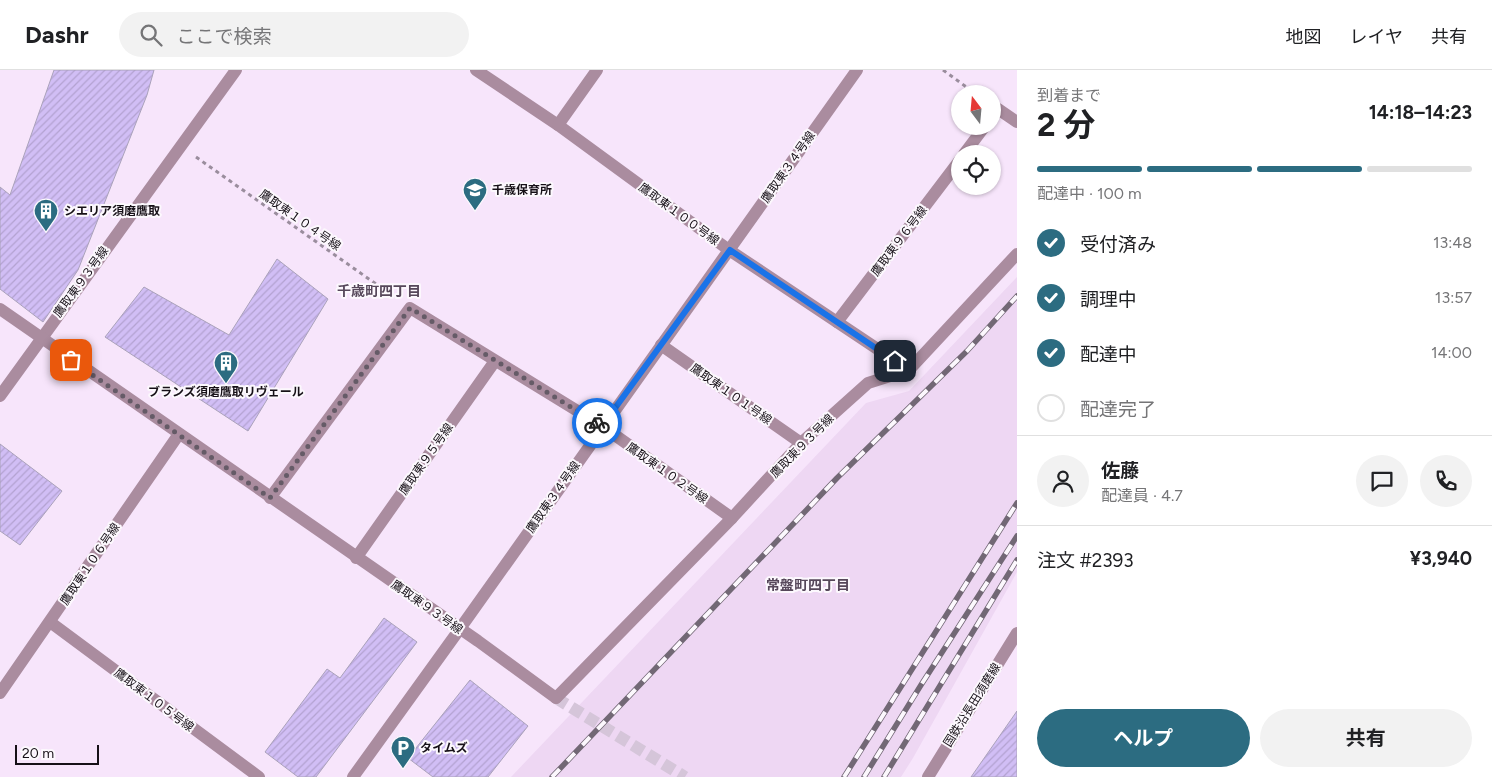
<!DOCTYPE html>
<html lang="ja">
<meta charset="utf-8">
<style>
body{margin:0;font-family:Figtree,"Noto Sans JP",sans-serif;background:#f2f2f2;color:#202124;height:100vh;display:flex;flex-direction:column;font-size:19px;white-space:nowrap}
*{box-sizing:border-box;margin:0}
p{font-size:16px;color:#757577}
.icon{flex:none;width:28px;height:28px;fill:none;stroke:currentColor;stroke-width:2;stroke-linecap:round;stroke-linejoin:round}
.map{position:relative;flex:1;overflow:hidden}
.panel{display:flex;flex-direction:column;background:#fff;width:475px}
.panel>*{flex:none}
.needle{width:32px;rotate:344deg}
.controls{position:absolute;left:951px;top:15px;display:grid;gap:10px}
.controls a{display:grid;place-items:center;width:50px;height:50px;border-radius:50%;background:#fff;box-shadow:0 1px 4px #0004;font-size:25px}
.scale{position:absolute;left:15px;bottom:12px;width:84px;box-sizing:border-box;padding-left:5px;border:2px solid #161017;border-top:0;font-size:14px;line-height:18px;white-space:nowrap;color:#161017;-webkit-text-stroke:4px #fcf8fd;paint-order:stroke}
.pin{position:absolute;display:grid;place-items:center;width:42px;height:42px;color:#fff;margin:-21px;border-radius:10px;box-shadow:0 2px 8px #0006}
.courier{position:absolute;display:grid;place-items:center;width:50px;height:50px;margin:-25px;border:4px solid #1a73e8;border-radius:50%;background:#fff;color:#222;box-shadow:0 1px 6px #0007}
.headline em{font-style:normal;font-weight:700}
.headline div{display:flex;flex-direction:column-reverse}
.headline{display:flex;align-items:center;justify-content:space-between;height:85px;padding:0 20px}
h1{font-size:32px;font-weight:700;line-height:38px}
.bar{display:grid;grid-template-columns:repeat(4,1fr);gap:8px 5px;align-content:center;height:60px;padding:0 20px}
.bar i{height:6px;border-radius:4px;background:#e0e0e0}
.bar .on{background:#2c6c81}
.bar p{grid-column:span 4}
.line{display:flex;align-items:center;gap:12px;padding:0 20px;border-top:1px solid #e0e0e0}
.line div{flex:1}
.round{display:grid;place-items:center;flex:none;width:52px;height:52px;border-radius:26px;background:#f2f2f2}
ol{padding:0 20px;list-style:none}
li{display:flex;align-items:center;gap:15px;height:55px}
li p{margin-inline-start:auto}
li .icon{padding:5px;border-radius:50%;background:#2c6c81;color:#fff;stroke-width:4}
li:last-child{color:#757577}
li i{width:28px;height:28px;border:2px solid #e0e0e0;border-radius:50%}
.primary-button{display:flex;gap:10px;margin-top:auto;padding:10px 20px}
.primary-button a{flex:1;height:58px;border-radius:30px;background:#2c6c81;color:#fff;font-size:20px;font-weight:700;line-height:58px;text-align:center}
.primary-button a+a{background:#f2f2f2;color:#202124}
header{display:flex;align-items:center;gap:30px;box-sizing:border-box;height:70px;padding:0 25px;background:#fff;border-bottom:1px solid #e0e0e0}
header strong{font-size:24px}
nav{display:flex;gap:28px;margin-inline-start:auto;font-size:18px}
.search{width:350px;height:45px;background:#f2f2f2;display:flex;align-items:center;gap:12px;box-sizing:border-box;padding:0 18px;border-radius:28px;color:#757577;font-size:19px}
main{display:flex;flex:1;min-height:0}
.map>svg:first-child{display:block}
</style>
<header>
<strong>Dashr</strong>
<div class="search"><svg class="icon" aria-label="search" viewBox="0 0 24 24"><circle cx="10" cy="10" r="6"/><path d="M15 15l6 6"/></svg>ここで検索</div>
<nav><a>地図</a><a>レイヤ</a><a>共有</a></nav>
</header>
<main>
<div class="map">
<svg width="1017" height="707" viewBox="0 0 1017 707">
<defs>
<pattern id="building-hatch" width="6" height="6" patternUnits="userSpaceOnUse" patternTransform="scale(1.25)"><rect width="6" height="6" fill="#d1bef5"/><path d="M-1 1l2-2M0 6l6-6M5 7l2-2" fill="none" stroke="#b3a2d1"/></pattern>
</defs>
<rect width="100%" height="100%" fill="#f7e5fb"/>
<!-- built -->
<path fill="#eed7f3" d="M1017,207V502L913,688L901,707H511L866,333L909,321Z"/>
<!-- building -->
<g fill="url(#building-hatch)" stroke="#aaa2ba">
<path d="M54,0H154L147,25L78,200L43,252L0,219V117L10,125Z"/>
<path d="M277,189L328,229L248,361L105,267L144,217L229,265Z"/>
<path d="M0,374L62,421L20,475L0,461Z"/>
<path d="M384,548L417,572L316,707H298L265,682L327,599L340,608Z"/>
<path d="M470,610L528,656L488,707H433L408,688Z"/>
<path d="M1017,641V707H971Z"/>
</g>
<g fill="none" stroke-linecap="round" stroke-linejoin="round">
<!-- tertiary-tunnel -->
<path stroke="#d5c5d9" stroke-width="12" stroke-dasharray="12 6" stroke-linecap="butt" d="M556,628L685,707"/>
<!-- path -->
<g stroke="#9a8d9d" stroke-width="3" stroke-dasharray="4 4" stroke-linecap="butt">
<path d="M943,0L976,24"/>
<path d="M196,87L393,226"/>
</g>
<!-- minor -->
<g stroke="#aa8c9f" stroke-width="12">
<path d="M476,0L558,55L729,180L909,300"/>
<path d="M992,46L998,39L1017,52"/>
<path d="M558,55L597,0"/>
<path d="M964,84L985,56"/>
<path d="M837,252L960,90"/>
<path d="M661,275L801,373"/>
<path d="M0,326L236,0"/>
<path d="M270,428L410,238L602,356L732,448"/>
<path d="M356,488L495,291"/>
<path d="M50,552L259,707"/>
<path d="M0,623L179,364"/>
<path d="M556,628L732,448L801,373L868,313L909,300L1017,184"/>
<path d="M353,707L459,560L857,0"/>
</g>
<!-- tertiary -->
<g stroke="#aa8c9f" stroke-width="12">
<path d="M0,239L478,571L556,628"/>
<path d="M928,707L1017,563"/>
</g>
<defs>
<g id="rail">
<path d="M552,707L837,408L967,281L1017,226"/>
<path d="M844,707L1017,433"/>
<path d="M864,707L921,615L1017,466"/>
<path d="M884,707L1017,490"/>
</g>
</defs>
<!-- rail casing -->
<use href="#rail" stroke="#726875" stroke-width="5.5"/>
<!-- rail -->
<use href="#rail" stroke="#fcf8fd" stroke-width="4" stroke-dasharray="11" stroke-linecap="butt"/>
</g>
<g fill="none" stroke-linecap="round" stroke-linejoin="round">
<!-- done -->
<path stroke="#655b67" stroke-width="5" stroke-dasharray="0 9" d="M71,290L270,428L410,238L597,353"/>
<!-- route -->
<path stroke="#1a73e8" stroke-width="6" d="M597,353L602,356L730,180L895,291"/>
</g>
<!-- icons -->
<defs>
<symbol id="school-pin" viewBox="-11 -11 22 30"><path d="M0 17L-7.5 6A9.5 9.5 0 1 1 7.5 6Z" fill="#2c6c81" stroke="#fcf8fd"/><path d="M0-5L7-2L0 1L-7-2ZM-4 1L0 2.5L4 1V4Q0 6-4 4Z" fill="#fff"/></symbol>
<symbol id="building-pin" viewBox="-11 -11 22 30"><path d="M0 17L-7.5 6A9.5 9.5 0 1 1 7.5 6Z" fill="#2c6c81" stroke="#fcf8fd"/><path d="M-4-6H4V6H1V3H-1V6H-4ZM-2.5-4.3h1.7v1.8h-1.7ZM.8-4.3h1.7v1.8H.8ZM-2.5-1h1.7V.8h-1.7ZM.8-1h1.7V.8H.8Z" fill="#fff"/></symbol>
<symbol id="parking-pin" viewBox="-11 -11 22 30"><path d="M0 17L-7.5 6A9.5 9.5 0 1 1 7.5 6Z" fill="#2c6c81" stroke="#fcf8fd"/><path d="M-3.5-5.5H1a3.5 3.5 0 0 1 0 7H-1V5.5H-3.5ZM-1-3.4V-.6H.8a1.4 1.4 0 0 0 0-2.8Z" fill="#fff"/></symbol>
</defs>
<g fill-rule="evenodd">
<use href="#school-pin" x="461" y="106" width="28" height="38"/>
<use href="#building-pin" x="32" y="127" width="28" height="38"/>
<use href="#building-pin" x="212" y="279" width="28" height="38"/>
<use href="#parking-pin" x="389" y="664" width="28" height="38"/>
</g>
<g text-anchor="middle" stroke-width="4" stroke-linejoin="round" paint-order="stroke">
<!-- street labels -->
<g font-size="12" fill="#161017" stroke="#fcf8fd">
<text transform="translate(788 97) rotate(-55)" y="4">鷹取東３４号線</text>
<text transform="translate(679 144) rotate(36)" y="4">鷹取東１００号線</text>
<text transform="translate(300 150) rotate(35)" y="4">鷹取東１０４号線</text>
<text transform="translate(899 171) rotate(-53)" y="4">鷹取東９６号線</text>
<text transform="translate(81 212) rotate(-54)" y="4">鷹取東９３号線</text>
<text transform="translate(731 324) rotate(35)" y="4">鷹取東１０１号線</text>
<text transform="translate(802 376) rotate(-45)" y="4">鷹取東９３号線</text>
<text transform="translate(426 389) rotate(-55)" y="4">鷹取東９５号線</text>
<text transform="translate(667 403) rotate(35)" y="4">鷹取東１０２号線</text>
<text transform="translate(553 427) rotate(-55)" y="4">鷹取東３４号線</text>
<text transform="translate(90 494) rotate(-56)" y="4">鷹取東１０６号線</text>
<text transform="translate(427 537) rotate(35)" y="4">鷹取東９３号線</text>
<text transform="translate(154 630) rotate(37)" y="4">鷹取東１０５号線</text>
<text transform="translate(972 635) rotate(-58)" y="4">国鉄沿長田須磨線</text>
</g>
<!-- poi labels -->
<g font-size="12" font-weight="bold" fill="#161017" stroke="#fcf8fd" text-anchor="start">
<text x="492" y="124">千歳保育所</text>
<text x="64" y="145">シエリア須磨鷹取</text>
<text x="226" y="326" text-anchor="middle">ブランズ須磨鷹取リヴェール</text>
<text x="420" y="682">タイムズ</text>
</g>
<!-- neighbourhood labels -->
<g font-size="14" font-weight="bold" fill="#56475a" stroke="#fcf8fd">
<text x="379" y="226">千歳町四丁目</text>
<text x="808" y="520">常盤町四丁目</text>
</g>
</g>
</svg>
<div class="controls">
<a><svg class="needle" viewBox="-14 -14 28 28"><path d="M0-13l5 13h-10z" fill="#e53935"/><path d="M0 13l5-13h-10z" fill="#757577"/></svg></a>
<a><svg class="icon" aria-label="locate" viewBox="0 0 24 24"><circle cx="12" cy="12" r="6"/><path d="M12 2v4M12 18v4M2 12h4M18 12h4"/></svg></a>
</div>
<div class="scale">20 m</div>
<div class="pin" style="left:71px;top:290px;background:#ea580c"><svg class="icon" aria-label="bag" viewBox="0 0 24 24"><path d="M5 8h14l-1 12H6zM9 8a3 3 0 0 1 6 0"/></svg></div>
<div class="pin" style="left:895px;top:291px;background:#1f2937"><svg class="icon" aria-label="home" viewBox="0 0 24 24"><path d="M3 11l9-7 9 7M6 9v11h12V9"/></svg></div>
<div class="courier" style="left:597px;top:353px"><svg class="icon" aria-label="bike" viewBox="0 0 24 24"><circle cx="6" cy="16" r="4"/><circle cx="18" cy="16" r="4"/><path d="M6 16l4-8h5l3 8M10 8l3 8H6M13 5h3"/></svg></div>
</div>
<section class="panel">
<div class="headline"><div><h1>2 分</h1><p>到着まで</p></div><em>14:18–14:23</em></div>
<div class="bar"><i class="on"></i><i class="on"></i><i class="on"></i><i></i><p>配達中 · 100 m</p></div>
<ol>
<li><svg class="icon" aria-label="check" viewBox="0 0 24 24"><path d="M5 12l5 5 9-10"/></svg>受付済み<p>13:48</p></li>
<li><svg class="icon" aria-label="check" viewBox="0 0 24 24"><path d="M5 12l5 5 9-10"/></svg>調理中<p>13:57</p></li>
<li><svg class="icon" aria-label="check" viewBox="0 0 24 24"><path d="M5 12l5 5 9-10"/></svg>配達中<p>14:00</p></li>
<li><i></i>配達完了</li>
</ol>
<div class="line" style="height:90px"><a class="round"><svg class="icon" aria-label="person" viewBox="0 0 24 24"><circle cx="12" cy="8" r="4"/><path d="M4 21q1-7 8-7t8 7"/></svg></a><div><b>佐藤</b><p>配達員 · 4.7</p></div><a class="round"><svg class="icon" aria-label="chat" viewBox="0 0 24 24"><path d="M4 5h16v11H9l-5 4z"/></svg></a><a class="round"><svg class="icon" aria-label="phone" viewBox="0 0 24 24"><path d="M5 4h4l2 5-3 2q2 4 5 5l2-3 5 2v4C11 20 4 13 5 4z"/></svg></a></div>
<div class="line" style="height:65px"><div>注文 #2393</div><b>¥3,940</b></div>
<div class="primary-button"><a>ヘルプ</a><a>共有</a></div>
</section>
</main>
